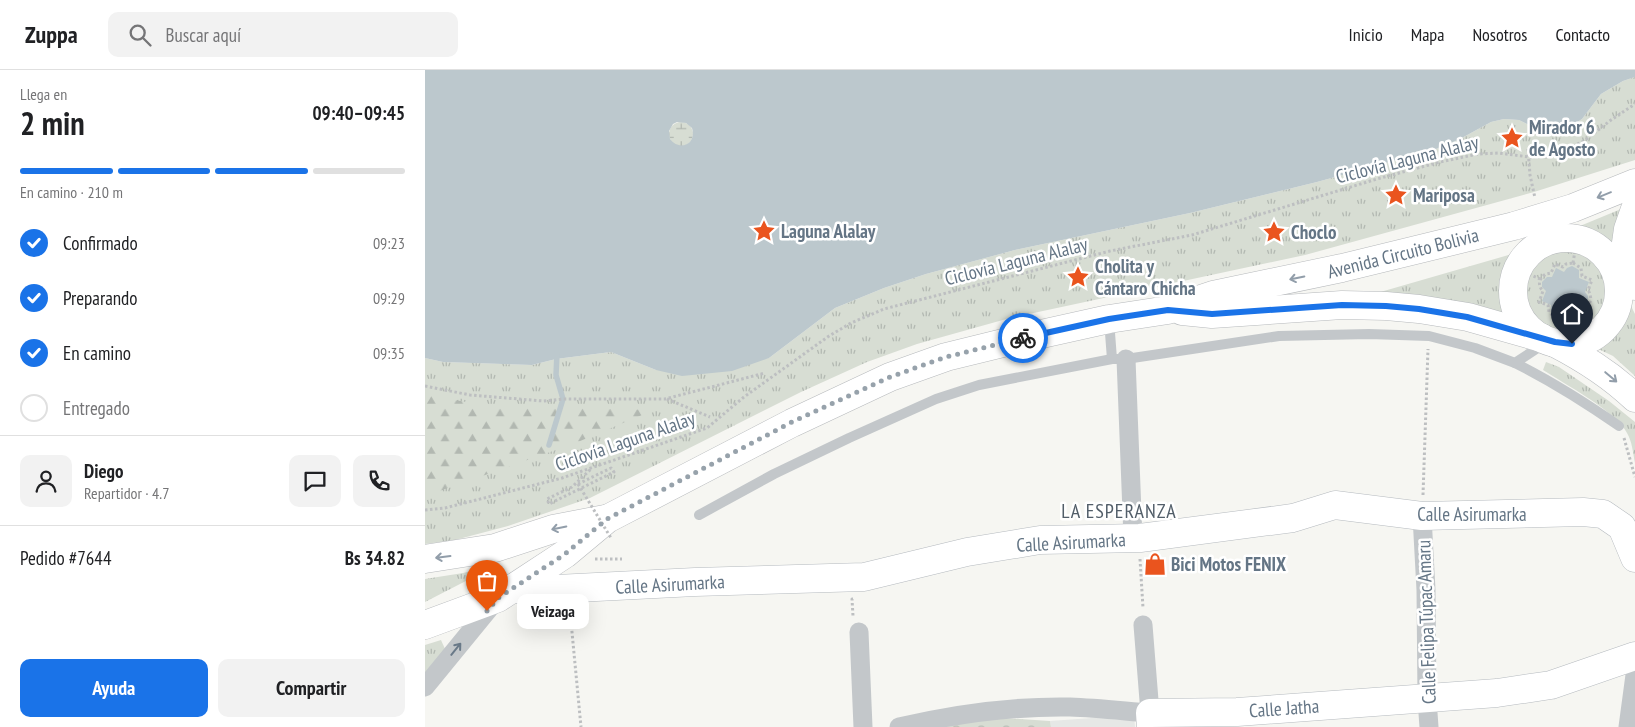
<!DOCTYPE html>
<html lang="es">
<meta charset="utf-8">
<style>
body{margin:0;font-family:"PT Sans Narrow",sans-serif;background:#f2f2f2;color:#202124;height:100vh;display:flex;flex-direction:column;font-size:19px;white-space:nowrap}
*{box-sizing:border-box;margin:0}
p{font-size:16px;color:#757577}
.icon{flex:none;width:28px;height:28px;fill:none;stroke:currentColor;stroke-width:2;stroke-linecap:round;stroke-linejoin:round}
.map{position:relative;flex:1;overflow:hidden}
.panel{display:flex;flex-direction:column;background:#fff;width:425px}
.panel>*{flex:none}
.pin{position:absolute;display:grid;place-items:center;width:42px;height:42px;color:#fff;margin:-51px -21px;border-radius:50% 50% 50% 0;rotate:-45deg;box-shadow:0 0 5px #0007}
.pin .icon{rotate:45deg}
.courier{position:absolute;display:grid;place-items:center;width:50px;height:50px;margin:-25px;border:4px solid #1a73e8;border-radius:50%;background:#fff;color:#222;box-shadow:0 1px 6px #0007}
.bubble{position:absolute;height:35px;border-radius:10px;background:#fff;box-shadow:0 5px 20px #0002;font-size:16px;font-weight:700;line-height:35px;text-align:center}
.head em{font-style:normal;font-weight:700}
.head div{display:flex;flex-direction:column-reverse}
.head{display:flex;align-items:center;justify-content:space-between;height:85px;padding:0 20px}
h1{font-size:32px;font-weight:700;line-height:38px}
.bar{display:grid;grid-template-columns:repeat(4,1fr);gap:8px 5px;align-content:center;height:60px;padding:0 20px}
.bar i{height:6px;border-radius:4px;background:#e0e0e0}
.bar .active{background:#1a73e8}
.bar p{grid-column:span 4}
.line{display:flex;align-items:center;gap:12px;padding:0 20px;border-top:1px solid #e0e0e0}
.line div{flex:1}
.round{display:grid;place-items:center;flex:none;width:52px;height:52px;border-radius:10px;background:#f2f2f2}
ol{padding:0 20px;list-style:none}
li{display:flex;align-items:center;gap:15px;height:55px}
li p{margin-inline-start:auto}
li .icon{padding:5px;border-radius:50%;background:#1a73e8;color:#fff;stroke-width:4}
li:last-child{color:#757577}
li i{width:28px;height:28px;border:2px solid #e0e0e0;border-radius:50%}
.cta{display:flex;gap:10px;margin-top:auto;padding:10px 20px}
.cta a{flex:1;height:58px;border-radius:10px;background:#1a73e8;color:#fff;font-size:20px;font-weight:700;line-height:58px;text-align:center}
.cta a+a{background:#f2f2f2;color:#202124}
header{display:flex;align-items:center;gap:30px;box-sizing:border-box;height:70px;padding:0 25px;background:#fff;border-bottom:1px solid #e0e0e0}
header strong{font-size:24px}
nav{display:flex;gap:28px;margin-inline-start:auto;font-size:18px}
.search{width:350px;height:45px;background:#f2f2f2;display:flex;align-items:center;gap:12px;box-sizing:border-box;padding:0 18px;border-radius:10px;color:#757577;font-size:19px}
main{display:flex;flex:1;min-height:0}
.map>svg:first-child{display:block}
</style>
<header>
<strong>Zuppa</strong>
<div class="search"><svg class="icon" aria-label="search" viewBox="0 0 24 24"><circle cx="10" cy="10" r="6"/><path d="M15 15l6 6"/></svg>Buscar aquí</div>
<nav><a>Inicio</a><a>Mapa</a><a>Nosotros</a><a>Contacto</a></nav>
</header>
<main>
<section class="panel">
<div class="head"><div><h1>2 min</h1><p>Llega en</p></div><em>09:40–09:45</em></div>
<div class="bar"><i class="active"></i><i class="active"></i><i class="active"></i><i></i><p>En camino · 210 m</p></div>
<ol>
<li><svg class="icon" aria-label="check" viewBox="0 0 24 24"><path d="M5 12l5 5 9-10"/></svg>Confirmado<p>09:23</p></li>
<li><svg class="icon" aria-label="check" viewBox="0 0 24 24"><path d="M5 12l5 5 9-10"/></svg>Preparando<p>09:29</p></li>
<li><svg class="icon" aria-label="check" viewBox="0 0 24 24"><path d="M5 12l5 5 9-10"/></svg>En camino<p>09:35</p></li>
<li><i></i>Entregado</li>
</ol>
<div class="line" style="height:90px"><a class="round"><svg class="icon" aria-label="person" viewBox="0 0 24 24"><circle cx="12" cy="8" r="4"/><path d="M4 21q1-7 8-7t8 7"/></svg></a><div><b>Diego</b><p>Repartidor · 4.7</p></div><a class="round"><svg class="icon" aria-label="chat" viewBox="0 0 24 24"><path d="M4 5h16v11H9l-5 4z"/></svg></a><a class="round"><svg class="icon" aria-label="phone" viewBox="0 0 24 24"><path d="M5 4h4l2 5-3 2q2 4 5 5l2-3 5 2v4C11 20 4 13 5 4z"/></svg></a></div>
<div class="line" style="height:65px"><div>Pedido #7644</div><b>Bs 34.82</b></div>
<div class="cta"><a>Ayuda</a><a>Compartir</a></div>
</section>
<div class="map">
<svg width="1210" height="657" viewBox="0 0 1210 657">
<defs>
<pattern id="grass-tufts" width="24" height="20" patternUnits="userSpaceOnUse" patternTransform="scale(1.25)"><rect width="24" height="20" fill="#d7ddd3"/><path d="M3 7l-1-3M5 7V3M7 7l1-3M15 17l-1-3M17 17v-4M19 17l1-3" fill="none" stroke="#b2b8b1"/></pattern>
<pattern id="forest-firs" width="22" height="20" patternUnits="userSpaceOnUse" patternTransform="scale(1.25)"><rect width="22" height="20" fill="#d7ddd3"/><path d="M5 1l3.5 6h-7zM16 11l3.5 6h-7z" fill="#b2b8b1"/></pattern>
<pattern id="wetland-marsh" width="20" height="14" patternUnits="userSpaceOnUse" patternTransform="scale(1.25)"><rect width="20" height="14" fill="#d7ddd3"/><path d="M1 5h8M5 5V1M11 12h8M15 12V8" fill="none" stroke="#b2b8b1"/></pattern>
<pattern id="park-crowns" width="20" height="18" patternUnits="userSpaceOnUse" patternTransform="scale(1.25)"><rect width="20" height="18" fill="#d7ddd3"/><path d="M2 6a3 3 0 1 1 6 0M12 15a3 3 0 1 1 6 0" fill="none" stroke="#b2b8b1"/></pattern>
</defs>
<rect width="100%" height="100%" fill="#f6f6f2"/>
<!-- built -->
<path fill="#e6e8e6" d="M709,645L710,657H626L625,651Z"/>
<!-- grass -->
<g fill="url(#grass-tufts)">
<path d="M1210,7V90L1109,122L880,185L585,248L492,274L442,292L376,322L165,428L83,456L30,470L0,474V288L18,292L107,295L131,289L186,282L231,300L344,288L410,238L459,218L501,204L590,180L765,143L892,112L1011,79L1035,69L1066,52L1079,49L1094,50L1112,59L1125,63H1135L1157,49L1176,24L1198,11Z"/>
<path d="M1196,139L1188,180L1168,163L1155,156Z"/>
<circle cx="1141" cy="221" r="42"/>
<path d="M1087,184C1073,206 1068,222 1083,246L945,225Z"/>
<path d="M1205,234L1210,244V306L1188,286L1169,277L1188,265Z"/>
<path d="M1121,292L1134,297L1184,331L1210,352V393C1208,383 1207,371 1202,363C1192,342 1138,313 1118,300Z"/>
<path d="M72,495L0,532V509L38,503Z"/>
<path d="M16,570L20,579L0,603V575Z"/>
</g>
<!-- forest -->
<path fill="url(#forest-firs)" d="M0,325L59,335L229,340L148,374L3,425H0Z"/>
<!-- wetland -->
<circle fill="url(#wetland-marsh)" cx="256" cy="64" r="12"/>
<!-- park -->
<path fill="url(#park-crowns)" d="M578,648L625,651L626,657H503Z"/>
<!-- water -->
<g fill="#bcc8cd" fill-rule="evenodd">
<path d="M0,0H1210V7L1198,11L1176,24L1157,49L1135,63H1125L1112,59L1094,50L1079,49L1066,52L1035,69L1011,79L892,112L765,143L590,180L501,204L459,218L410,238L344,288L307,301L257,306L231,300L186,282L131,289L107,295L18,292L0,288ZM252,52L261,53L267,58C272,74 255,82 245,69L244,61L248,54Z"/>
<path d="M1147,196L1154,200V208L1164,212L1160,222L1163,226V230L1158,236H1154L1151,244L1141,241L1136,246L1130,245L1126,241V235L1117,231L1121,221L1117,217V212L1122,207H1127L1131,198L1139,202L1142,198Z"/>
</g>
<g fill="none" stroke-linecap="round" stroke-linejoin="round">
<!-- stream -->
<path stroke="#bcc8cd" stroke-width="5.5" d="M124,375L138,329L131,305L132,283"/>
<defs>
<g id="secondary">
<path d="M85,519L112,520L270,512L439,507L542,482L615,470L715,468L868,448L910,435L997,446L1158,442L1178,444L1197,457L1210,488"/>
<path d="M726,657L725,643L812,642L1072,623L1126,615L1210,586"/>
</g>
<g id="primary">
<path d="M1182,187L1203,200L1210,216"/>
<path d="M1130,273C1159,288 1186,305 1210,328"/>
</g>
<g id="highway">
<circle cx="1141" cy="221" r="53"/>
<path d="M1196,215L1203,200L1200,180L1203,159L1210,139"/>
<path d="M757,241L787,244L917,235L961,236L994,239L1043,247L1117,268"/>
<path d="M0,489L70,478L128,459L180,449"/>
<path d="M0,555L73,528L140,484L182,449L367,353L465,307L521,287L594,269L684,249L743,240L788,225L917,198L1089,156L1148,138L1210,113"/>
</g>
</defs>
<!-- secondary casing -->
<use href="#secondary" stroke="#b5babf" stroke-width="29"/>
<!-- primary casing -->
<use href="#primary" stroke="#b6babe" stroke-width="29"/>
<!-- highway casing -->
<use href="#highway" stroke="#b6b9bc" stroke-width="29"/>
<!-- path -->
<g stroke="#bdbfc1" stroke-width="3" stroke-dasharray="2.5 2.5" stroke-linecap="butt">
<path d="M1103,79L1105,105L1110,128"/>
<path d="M1148,193L1156,198L1157,206L1167,210L1163,220C1168,228 1166,237 1156,238L1152,247L1142,243L1137,247H1129L1124,242L1123,235L1114,232L1118,221C1112,215 1114,208 1121,204L1126,203L1130,194L1138,197L1141,194Z"/>
<path d="M1148,193L1150,181"/>
<path d="M1104,204L1115,209"/>
<path d="M0,316L45,325L118,331L138,329H240L340,303"/>
<path d="M242,329L285,347"/>
<path d="M1199,368L1210,407"/>
<path d="M153,414L186,398L189,402L124,434L122,429L147,417L166,399"/>
<path d="M998,425L1003,279"/>
<path d="M0,440L20,438L137,408L282,358L319,327L404,266L426,253L459,239L685,181L767,165L952,109L1015,92L1053,84L1074,83L1104,87H1123L1159,71L1186,50L1210,34"/>
<path d="M170,489H197"/>
<path d="M715,489L718,538"/>
<path d="M428,529H427L428,546"/>
<path d="M145,541L156,657"/>
</g>
<!-- lane -->
<g stroke="#c3c7ca" stroke-width="10">
<path d="M684,250L687,289"/>
<path d="M1090,293C1126,311 1161,333 1194,356"/>
<path d="M274,445L349,404L424,368L511,329L554,315L687,289H701L854,266L944,264L1004,266L1050,278L1090,293L1120,273"/>
</g>
<!-- street -->
<g stroke="#c3c7ca" stroke-width="19">
<path d="M701,289L708,468"/>
<path d="M997,446L1001,520L1002,629L1004,657"/>
<path d="M434,562L438,657"/>
<path d="M0,617L72,529"/>
<path d="M474,657C530,644 588,636 645,637C672,638 699,641 725,643L718,555"/>
<path d="M1203,657L1210,605"/>
</g>
<!-- secondary -->
<use href="#secondary" stroke="#fff" stroke-width="28"/>
<!-- primary -->
<use href="#primary" stroke="#fff" stroke-width="28"/>
<!-- highway -->
<use href="#highway" stroke="#fff" stroke-width="28"/>
<!-- path-bridge -->
<path stroke="#bdbfc1" stroke-width="3" stroke-dasharray="2.5 2.5" stroke-linecap="butt" d="M153,414L186,468"/>
</g>
<!-- one-way arrows -->
<defs><path id="oneway-shaft" d="M-6 0H5M1.5-3L5.5 0L1.5 3" fill="none" stroke-width="1.6" stroke-linecap="round" stroke-linejoin="round" transform="scale(1.25)"/></defs>
<g stroke="#929eaa">
<use href="#oneway-shaft" transform="translate(1179 125) rotate(158)"/>
<use href="#oneway-shaft" transform="translate(872 208) rotate(168)"/>
<use href="#oneway-shaft" transform="translate(1186 307) rotate(40)"/>
<use href="#oneway-shaft" transform="translate(134 458) rotate(168)"/>
<use href="#oneway-shaft" transform="translate(18 487) rotate(173)"/>
</g>
<use stroke="#697988" href="#oneway-shaft" transform="translate(31 579) rotate(-51)"/>
<g fill="none" stroke-linecap="round" stroke-linejoin="round">
<!-- done -->
<path stroke="#97a2ab" stroke-width="5" stroke-dasharray="0 9" d="M62,541L73,528L140,484L182,449L367,352L465,307L521,287L598,268"/>
<!-- route -->
<path stroke="#1a73e8" stroke-width="6" d="M598,268L684,249L743,240L787,244L917,235L961,236L994,239L1042,247L1130,272L1147,274"/>
</g>
<!-- icons -->
<defs>
<symbol id="sight-bare" viewBox="-9 -9 18 18"><path d="M0-6L1.8-2.2L6-1.7L2.9 1.2L3.7 5.4L0 3.3L-3.7 5.4L-2.9 1.2L-6-1.7L-1.8-2.2Z" fill="#ea541e" stroke="#fff" stroke-width="2.5" paint-order="stroke"/></symbol>
<symbol id="shop-bare" viewBox="-9 -9 18 18"><path d="M-5-2.5h2.3a2.7 3.5 0 0 1 5.4 0H5L5.5 6h-11ZM-1.5-2.5h3a1.5 2.3 0 0 0-3 0Z" fill="#ea541e" stroke="#fff" stroke-width="2.5" paint-order="stroke"/></symbol>
</defs>
<g fill-rule="evenodd">
<use href="#sight-bare" x="1071" y="52" width="32" height="32"/>
<use href="#sight-bare" x="955" y="109" width="32" height="32"/>
<use href="#sight-bare" x="323" y="145" width="32" height="32"/>
<use href="#sight-bare" x="833" y="146" width="32" height="32"/>
<use href="#sight-bare" x="637" y="191" width="32" height="32"/>
<use href="#shop-bare" x="714" y="478" width="32" height="32"/>
</g>
<g text-anchor="middle" stroke-width="5" stroke-linejoin="round" paint-order="stroke">
<!-- poi labels -->
<g font-size="19" font-weight="bold" fill="#647585" stroke="#fff" text-anchor="start">
<text x="1104" y="64">Mirador 6<tspan x="1104" dy="22">de Agosto</tspan></text>
<text x="988" y="132">Mariposa</text>
<text x="356" y="168">Laguna Alalay</text>
<text x="866" y="169">Choclo</text>
<text x="670" y="203">Cholita y<tspan x="670" dy="22">Cántaro Chicha</tspan></text>
<text x="746" y="501">Bici Motos FENIX</text>
</g>
<!-- street labels -->
<g font-size="19" fill="#647585" stroke="#fff">
<text transform="translate(982 89) rotate(-14)" y="7">Ciclovía Laguna Alalay</text>
<text transform="translate(978 183) rotate(-14)" y="7">Avenida Circuito Bolivia</text>
<text transform="translate(591 191) rotate(-14)" y="7">Ciclovía Laguna Alalay</text>
<text transform="translate(200 371) rotate(-19)" y="7">Ciclovía Laguna Alalay</text>
<text x="1047" y="451">Calle Asirumarka</text>
<text transform="translate(646 472) rotate(-3)" y="7">Calle Asirumarka</text>
<text transform="translate(245 514) rotate(-3)" y="7">Calle Asirumarka</text>
<text transform="translate(1001 552) rotate(-92)" y="7">Calle Felipa Túpac Amaru</text>
<text transform="translate(859 638) rotate(-4)" y="7">Calle Jatha</text>
</g>
<!-- neighbourhood labels -->
<g font-size="20" letter-spacing="1" fill="#525e69" stroke="#fff">
<text x="694" y="448">LA ESPERANZA</text>
</g>
</g>
</svg>
<div class="pin" style="left:62px;top:541px;background:#ea580c"><svg class="icon" aria-label="bag" viewBox="0 0 24 24"><path d="M5 8h14l-1 12H6zM9 8a3 3 0 0 1 6 0"/></svg></div>
<div class="pin" style="left:1147px;top:274px;background:#1f2937"><svg class="icon" aria-label="home" viewBox="0 0 24 24"><path d="M3 11l9-7 9 7M6 9v11h12V9"/></svg></div>
<div class="courier" style="left:598px;top:268px"><svg class="icon" aria-label="bike" viewBox="0 0 24 24"><circle cx="6" cy="16" r="4"/><circle cx="18" cy="16" r="4"/><path d="M6 16l4-8h5l3 8M10 8l3 8H6M13 5h3"/></svg></div>
<div class="bubble" style="left:92px;top:524px;width:72px">Veizaga</div>
</div>
</main>
